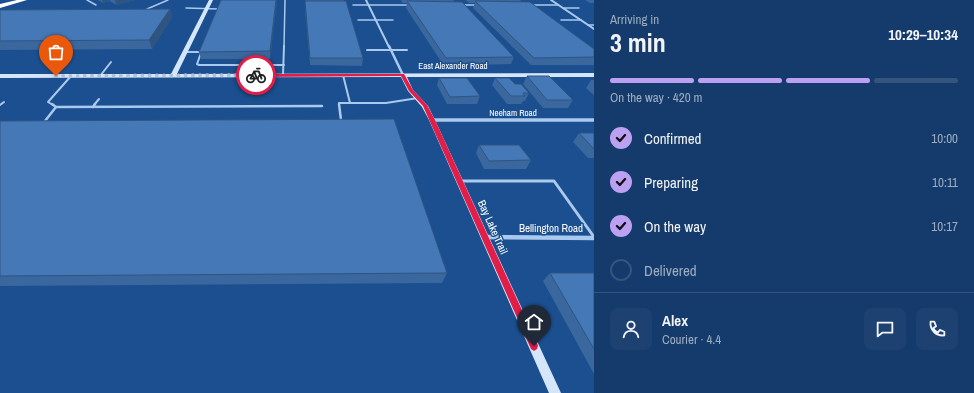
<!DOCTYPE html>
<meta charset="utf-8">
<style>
body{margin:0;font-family:"Archivo Narrow",sans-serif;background:#1d4271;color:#f1f3f6;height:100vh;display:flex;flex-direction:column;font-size:15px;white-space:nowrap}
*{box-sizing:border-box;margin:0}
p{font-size:13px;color:#9dadc1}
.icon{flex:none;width:22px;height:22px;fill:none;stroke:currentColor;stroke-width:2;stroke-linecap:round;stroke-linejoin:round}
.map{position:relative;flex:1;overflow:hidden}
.panel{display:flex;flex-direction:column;background:#143b6b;width:380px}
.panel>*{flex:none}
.pin{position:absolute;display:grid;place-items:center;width:34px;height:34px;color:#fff;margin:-41px -17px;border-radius:50% 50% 50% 0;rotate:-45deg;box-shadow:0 0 4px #0007}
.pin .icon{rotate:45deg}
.courier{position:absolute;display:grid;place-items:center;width:40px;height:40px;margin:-20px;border:3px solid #e11d48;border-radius:50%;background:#fff;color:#222;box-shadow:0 1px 5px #0007}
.overview em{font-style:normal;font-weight:700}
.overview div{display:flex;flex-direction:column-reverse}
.overview{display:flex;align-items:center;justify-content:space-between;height:68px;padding:0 16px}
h1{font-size:26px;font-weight:700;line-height:30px}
.bar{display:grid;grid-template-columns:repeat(4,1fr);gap:6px 4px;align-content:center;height:48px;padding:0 16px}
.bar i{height:5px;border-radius:3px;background:#33557e}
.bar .active{background:#bca0f2}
.bar p{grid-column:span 4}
.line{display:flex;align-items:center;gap:10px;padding:0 16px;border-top:1px solid #33557e}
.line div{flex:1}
.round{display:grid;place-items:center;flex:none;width:42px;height:42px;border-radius:8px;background:#1d4271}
ol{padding:0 16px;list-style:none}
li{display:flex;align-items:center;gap:12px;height:44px}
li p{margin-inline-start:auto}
li .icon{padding:4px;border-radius:50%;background:#bca0f2;color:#111;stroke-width:4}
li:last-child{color:#9dadc1}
li i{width:22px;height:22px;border:2px solid #33557e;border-radius:50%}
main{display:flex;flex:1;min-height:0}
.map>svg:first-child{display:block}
</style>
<main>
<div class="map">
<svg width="594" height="393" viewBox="0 0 594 393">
<rect width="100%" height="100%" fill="#1b4f8f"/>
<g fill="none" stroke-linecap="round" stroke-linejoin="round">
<!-- lane-far3 -->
<g stroke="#a9c9ee" stroke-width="1.5">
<path d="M87,0L96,5"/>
<path d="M353,5H410"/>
<path d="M462,5H478"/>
<path d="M532,5H558"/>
<path d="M186,8L219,9"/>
<path d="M563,8H579"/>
<path d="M147,9L168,0"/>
<path d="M358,20H393"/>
<path d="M561,20H581"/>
<path d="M588,25H594"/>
<path d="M284,47L285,0"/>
</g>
<!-- lane-far2 -->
<g stroke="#a9c9ee" stroke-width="2">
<path d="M367,50H407"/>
<path d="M185,52H202"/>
<path d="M201,53L197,64L199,65H284"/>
<path d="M283,75L284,46"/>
<path d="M343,75L350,103"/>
<path d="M100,76L111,62"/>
<path d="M0,105L4,102"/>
<path d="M53,105L48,102L71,76"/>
<path d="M94,105L99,99"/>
<path d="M339,105V103H386L418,98"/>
</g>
<!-- lane-far1 -->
<g stroke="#a9c9ee" stroke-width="2.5">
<path d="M52,104L56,107L322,106"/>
<path d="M339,104L341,120"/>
<path d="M93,107L95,104"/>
<path d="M45,121L56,107"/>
</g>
<!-- lane -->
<path stroke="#a9c9ee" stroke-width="3" d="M460,181H554L594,237"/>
<!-- street-far3 -->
<g stroke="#a9c9ee" stroke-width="2">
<path d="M366,0L389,47"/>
<path d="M551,0L594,29"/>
</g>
<!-- street-far2 -->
<path stroke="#a9c9ee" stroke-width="2.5" d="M389,46L403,75"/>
<!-- street-far1 -->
<path stroke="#a9c9ee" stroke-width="3.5" d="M432,120H594"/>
<!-- street -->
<path stroke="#a9c9ee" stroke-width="4.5" d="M485,237L594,238"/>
<!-- secondary -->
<path fill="#d6e6fa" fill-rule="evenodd" d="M209,0H213L177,74L594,73V77H407L413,90L428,106L435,120L561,393H549L429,120L422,107L408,91L401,77L0,78V74H171Z"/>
<!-- highway -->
<path fill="#fff" fill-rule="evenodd" d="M17,0H27L0,8V4Z"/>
</g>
<!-- wall -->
<g fill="#3a679d">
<path d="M98,0H135L116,5L110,1L103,3Z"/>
<path d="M221,0H277L270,59H201L199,52Z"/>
<path d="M305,0H344V1L363,58L362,66L310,65L305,8Z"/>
<path d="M401,0H454L453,2L514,57L511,64L444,66L406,8L407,3H402Z"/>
<path d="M466,0H521L520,2L594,49V65H531L473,8L475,3H469Z"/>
<path d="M585,0H594V3H590Z"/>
<path d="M170,9L172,17L152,49L0,50V10Z"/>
<path d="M527,76L573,100L568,108H543L523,84Z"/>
<path d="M439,78L480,96L477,104H447L437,85Z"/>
<path d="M495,78L515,84L529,93L525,101H523L521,104H507L492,85Z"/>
<path d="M591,80H594V95L586,88Z"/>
<path d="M0,121L447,273L442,283L0,286Z"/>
<path d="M579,133H594V158H588L573,142Z"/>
<path d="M479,145L531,160L526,169H484L476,153Z"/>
<path d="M550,273H594V374L543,281Z"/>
</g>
<!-- shaded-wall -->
<g fill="#305480">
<path d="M102,0H110V1L103,3Z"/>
<path d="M115,0H135L116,5Z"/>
<path d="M276,0H277L270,59V51Z"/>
<path d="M170,9L172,17L152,49L149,40Z"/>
</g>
<!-- building -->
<g fill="#4478b7" stroke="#305480">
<path d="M221,0H276L270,51L199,52Z"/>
<path d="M305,1H346L363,58H310Z"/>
<path d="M407,1L462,2L514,57L446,58Z"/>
<path d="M475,1L530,2L594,49V57L534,58Z"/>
<path d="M170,9L149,40L0,41V10Z"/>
<path d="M527,76H549L573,100H547Z"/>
<path d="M439,78H467L480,96L450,97Z"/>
<path d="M495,78H509L515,84H521L529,93H523L525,96H511Z"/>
<path d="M394,119L447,273L0,276V121Z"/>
<path d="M579,133H594V149Z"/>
<path d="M479,145H519L531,160L489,161Z"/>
<path d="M550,273H594V349Z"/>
</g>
<!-- route -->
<path fill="#e11d48" d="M255,74H404L413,90L427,105L435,120L537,343L538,346L537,349L534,351L531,349L423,106L409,91L401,76L256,77Z"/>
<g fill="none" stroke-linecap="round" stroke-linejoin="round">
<!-- done -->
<path stroke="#afc1d8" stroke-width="4" stroke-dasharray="0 7.2" d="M56,76L256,75"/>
</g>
<g text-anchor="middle" stroke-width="3" stroke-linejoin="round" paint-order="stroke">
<!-- far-street labels -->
<g font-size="9" fill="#fff" stroke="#1b4f8f">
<text x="453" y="69">East Alexander Road</text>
<text x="513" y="116">Neeham Road</text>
</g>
<!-- street labels -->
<g font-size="11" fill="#fff" stroke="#1b4f8f">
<text transform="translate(493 227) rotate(66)" y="4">Bay Lake Trail</text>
<text x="551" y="232">Bellington Road</text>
</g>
</g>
</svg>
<div class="pin" style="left:56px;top:76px;background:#ea580c"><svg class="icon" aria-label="bag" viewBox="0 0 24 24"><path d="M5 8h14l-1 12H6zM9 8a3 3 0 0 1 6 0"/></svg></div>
<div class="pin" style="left:534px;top:346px;background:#1f2937"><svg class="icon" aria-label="home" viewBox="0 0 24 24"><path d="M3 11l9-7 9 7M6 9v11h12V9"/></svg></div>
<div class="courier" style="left:256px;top:75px"><svg class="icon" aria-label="bike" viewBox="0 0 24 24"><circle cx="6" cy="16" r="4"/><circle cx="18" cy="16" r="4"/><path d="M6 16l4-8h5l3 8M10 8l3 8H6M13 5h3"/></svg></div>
</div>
<section class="panel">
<div class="overview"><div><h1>3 min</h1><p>Arriving in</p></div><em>10:29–10:34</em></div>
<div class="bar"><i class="active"></i><i class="active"></i><i class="active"></i><i></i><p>On the way · 420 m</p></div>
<ol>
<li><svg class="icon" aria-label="check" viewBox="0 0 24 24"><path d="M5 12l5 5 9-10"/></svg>Confirmed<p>10:00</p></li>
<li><svg class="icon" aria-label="check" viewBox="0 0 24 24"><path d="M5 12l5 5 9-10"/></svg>Preparing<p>10:11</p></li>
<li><svg class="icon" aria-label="check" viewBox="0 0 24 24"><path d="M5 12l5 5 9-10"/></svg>On the way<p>10:17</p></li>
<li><i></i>Delivered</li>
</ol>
<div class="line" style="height:72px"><a class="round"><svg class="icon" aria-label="person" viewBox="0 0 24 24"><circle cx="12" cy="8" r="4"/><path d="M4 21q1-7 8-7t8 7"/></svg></a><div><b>Alex</b><p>Courier · 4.4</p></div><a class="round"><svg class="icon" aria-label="chat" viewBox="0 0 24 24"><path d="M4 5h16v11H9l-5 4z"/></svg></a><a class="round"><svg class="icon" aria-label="phone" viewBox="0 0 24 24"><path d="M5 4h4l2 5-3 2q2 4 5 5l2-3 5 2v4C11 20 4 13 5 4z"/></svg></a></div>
</section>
</main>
